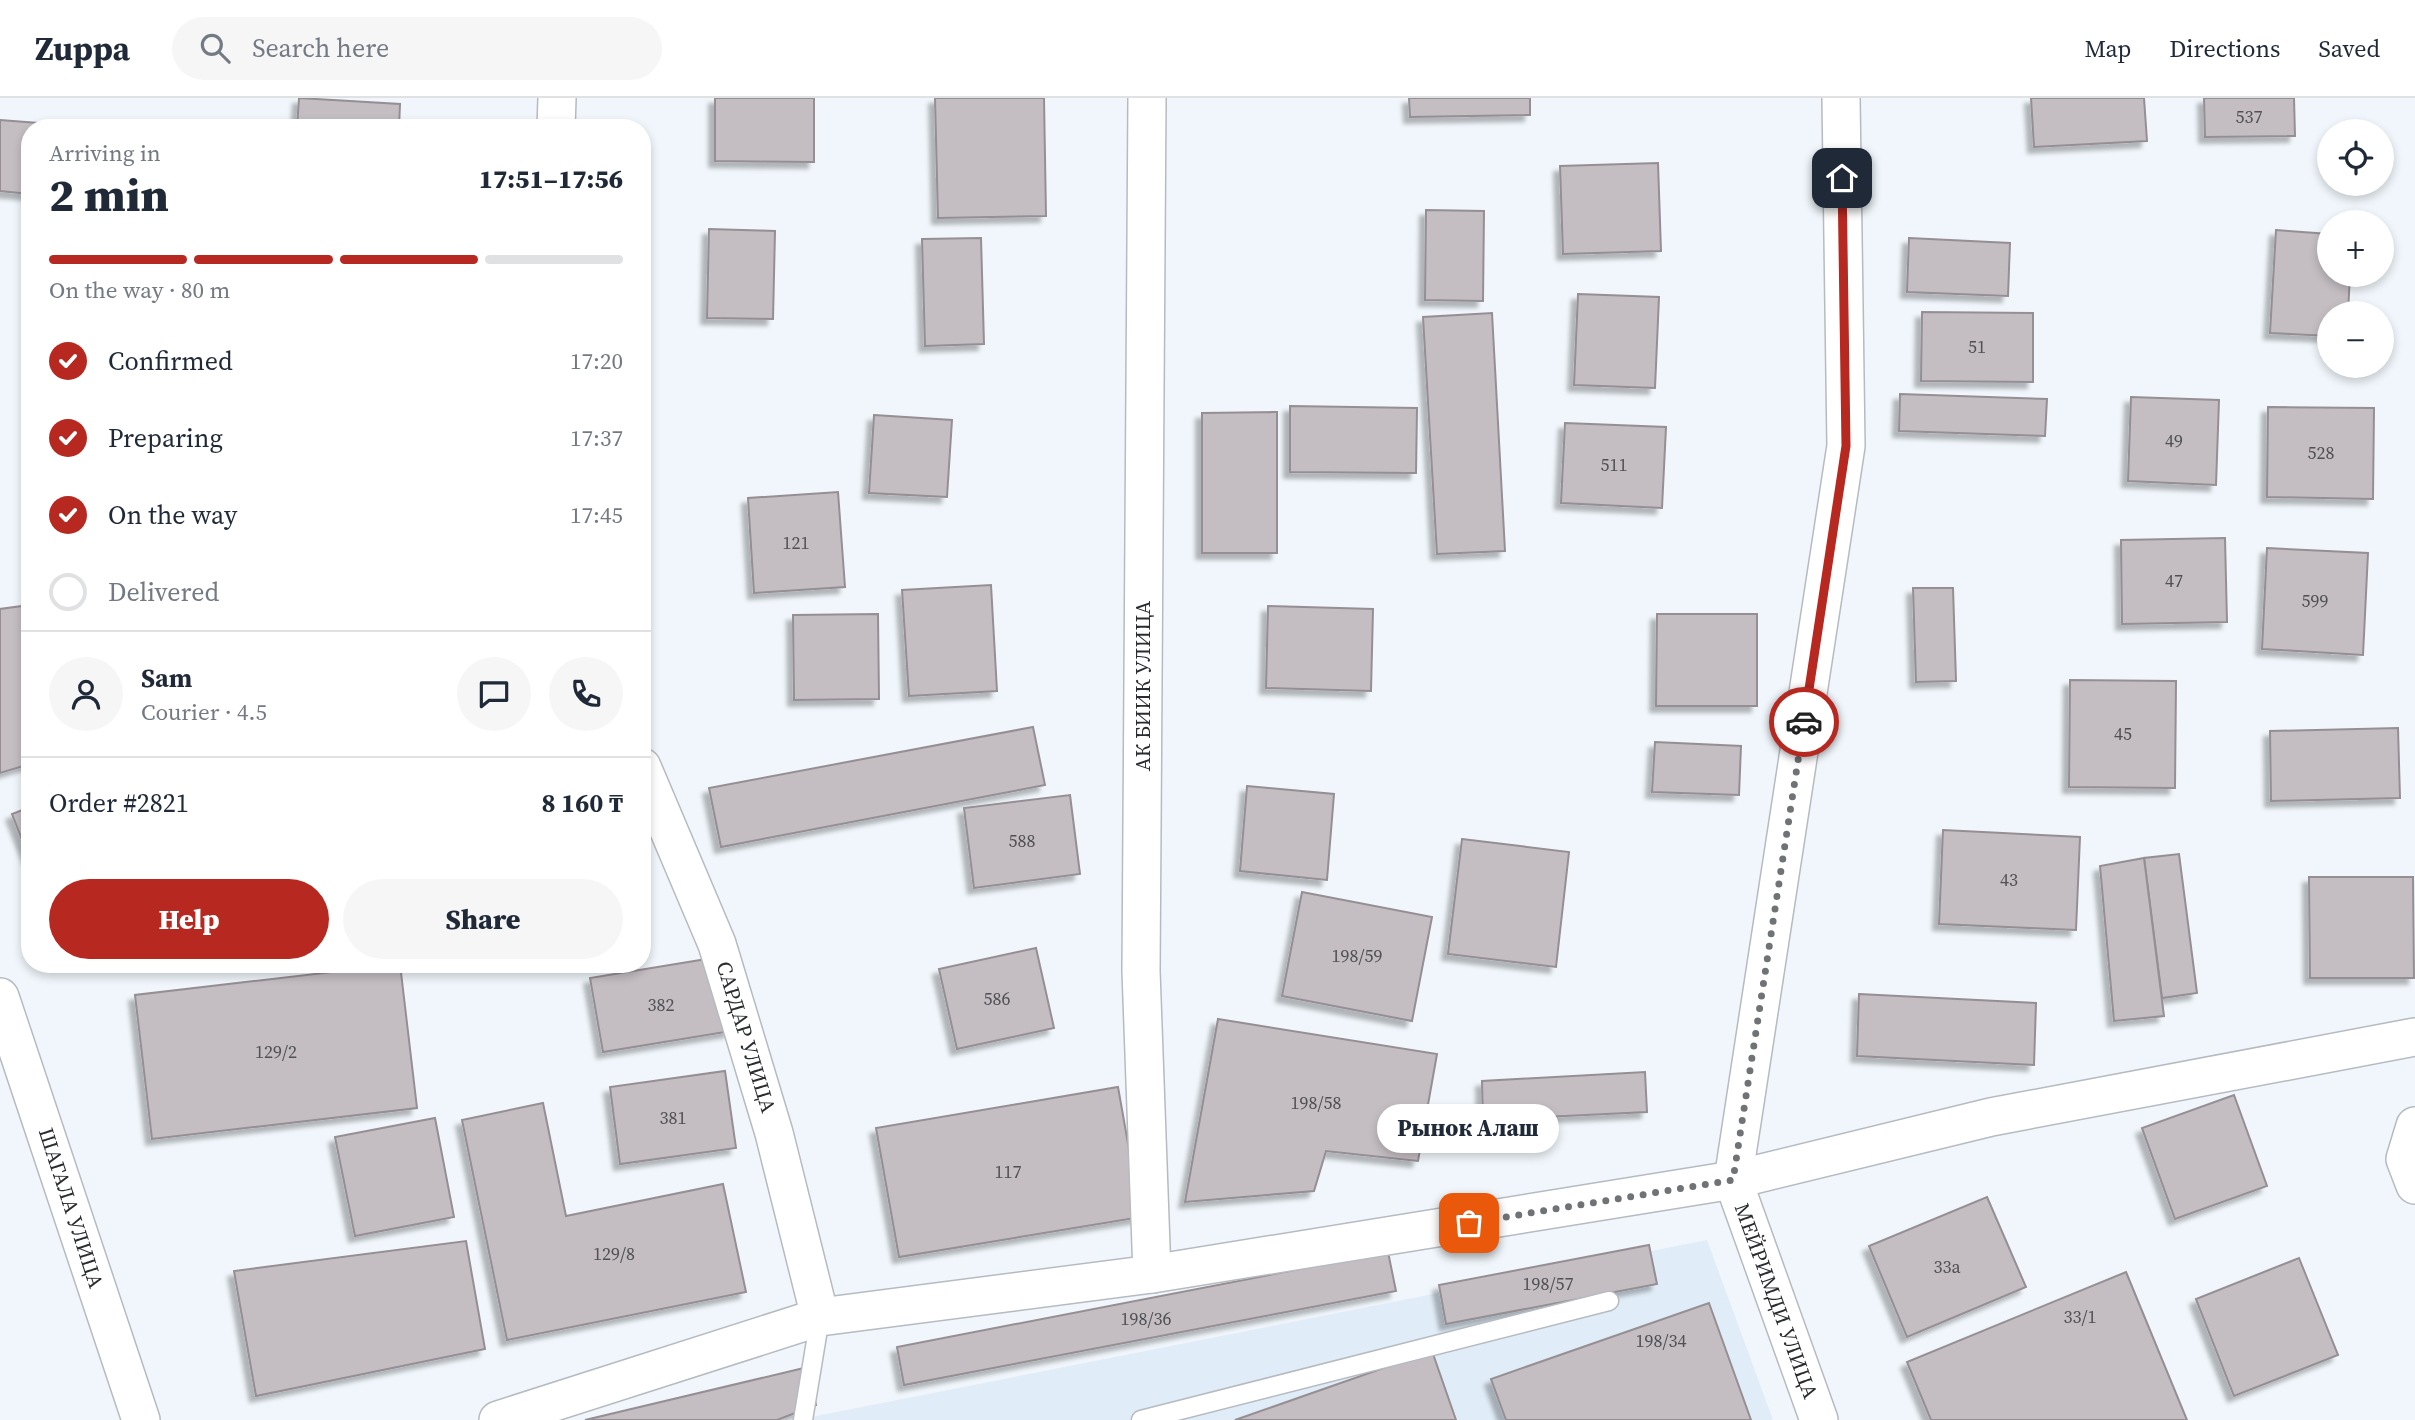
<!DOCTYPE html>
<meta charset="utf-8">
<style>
body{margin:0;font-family:"Source Serif 4",serif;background:#f6f6f7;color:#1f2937;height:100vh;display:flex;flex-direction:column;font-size:26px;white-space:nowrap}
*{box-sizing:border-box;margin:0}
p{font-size:23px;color:#747a83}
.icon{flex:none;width:38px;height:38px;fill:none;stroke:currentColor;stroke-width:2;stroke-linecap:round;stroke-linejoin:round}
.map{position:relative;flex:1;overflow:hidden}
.side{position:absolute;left:21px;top:21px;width:630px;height:854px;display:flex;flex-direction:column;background:#fff;border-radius:28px;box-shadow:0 4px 10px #0003}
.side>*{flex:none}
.fabs{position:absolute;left:2317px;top:21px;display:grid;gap:14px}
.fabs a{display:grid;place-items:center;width:77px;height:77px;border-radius:50%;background:#fff;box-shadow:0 4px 10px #0003;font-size:35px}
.pin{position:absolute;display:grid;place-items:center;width:60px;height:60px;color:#fff;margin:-30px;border-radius:14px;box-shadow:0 4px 10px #0006}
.courier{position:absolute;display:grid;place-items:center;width:70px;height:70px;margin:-35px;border:5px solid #b72920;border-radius:50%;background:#fff;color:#222;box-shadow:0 2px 9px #0007}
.bubble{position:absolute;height:49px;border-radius:24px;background:#fff;box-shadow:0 4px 10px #0003;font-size:23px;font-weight:800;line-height:49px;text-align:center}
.headline em{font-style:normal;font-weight:800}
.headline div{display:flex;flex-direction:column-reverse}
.headline{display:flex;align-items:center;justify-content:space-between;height:119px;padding:0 28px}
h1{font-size:46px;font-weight:800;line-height:52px}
.bar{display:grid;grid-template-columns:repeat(4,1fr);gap:10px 7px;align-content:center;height:84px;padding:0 28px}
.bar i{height:9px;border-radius:5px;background:#e0e1e3}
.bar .selected{background:#b72920}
.bar p{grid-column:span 4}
.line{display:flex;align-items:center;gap:18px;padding:0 28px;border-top:2px solid #e0e1e3}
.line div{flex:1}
.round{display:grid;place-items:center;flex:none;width:74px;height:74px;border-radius:37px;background:#f6f6f7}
ol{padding:0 28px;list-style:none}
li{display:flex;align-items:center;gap:21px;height:77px}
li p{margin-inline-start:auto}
li .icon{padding:7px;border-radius:50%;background:#b72920;color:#fff;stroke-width:4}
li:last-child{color:#747a83}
li i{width:38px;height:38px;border:4px solid #e0e1e3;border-radius:50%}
.button{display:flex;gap:14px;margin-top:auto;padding:14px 28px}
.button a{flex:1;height:80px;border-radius:42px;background:#b72920;color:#fff;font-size:28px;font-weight:800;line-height:80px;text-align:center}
.button a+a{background:#f6f6f7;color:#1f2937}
header{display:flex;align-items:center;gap:42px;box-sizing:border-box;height:98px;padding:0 35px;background:#fff;border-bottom:2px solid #e0e1e3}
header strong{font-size:33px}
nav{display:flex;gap:38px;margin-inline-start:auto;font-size:24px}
.search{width:490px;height:63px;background:#f6f6f7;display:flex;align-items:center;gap:18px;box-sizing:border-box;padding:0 24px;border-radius:38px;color:#747a83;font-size:26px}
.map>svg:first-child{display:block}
</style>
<header>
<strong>Zuppa</strong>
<div class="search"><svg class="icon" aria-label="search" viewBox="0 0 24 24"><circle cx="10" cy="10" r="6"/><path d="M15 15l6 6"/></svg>Search here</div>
<nav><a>Map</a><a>Directions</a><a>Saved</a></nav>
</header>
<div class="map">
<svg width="2415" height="1322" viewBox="0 0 2415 1322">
<defs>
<filter id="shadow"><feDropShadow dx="-6" dy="6" stdDeviation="2" flood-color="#0004"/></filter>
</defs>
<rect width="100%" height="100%" fill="#f0f6fb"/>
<!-- built -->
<path fill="#e0ecf7" d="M1707,1142L1773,1322H796Z"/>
<!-- building -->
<g fill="#c4bec3" stroke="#958f94" stroke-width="2" filter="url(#shadow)">
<path d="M299,0L400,6L399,30H297Z"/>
<path d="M715,0H814V64L715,63Z"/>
<path d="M935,0H1044L1046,118L938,120Z"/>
<path d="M1409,0H1530V17L1410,19Z"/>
<path d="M2031,0H2144L2147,43L2034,49Z"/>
<path d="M2204,0H2294L2295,38L2205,39Z"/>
<path d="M0,22L51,26V30H30V96L0,93Z"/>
<path d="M1658,65L1661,153L1563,156L1560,68Z"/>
<path d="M1426,112L1484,113L1483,203L1425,202Z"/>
<path d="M709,131L775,133L773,221L707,220Z"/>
<path d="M2276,132L2329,136V177H2350L2348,215H2329V238L2270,235Z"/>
<path d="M981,140L984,246L925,248L922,141Z"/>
<path d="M1909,140L2010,145L2008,198L1907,194Z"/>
<path d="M1578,196L1659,199L1655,290L1574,287Z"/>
<path d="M1922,214L2033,215V284L1921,283Z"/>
<path d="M1492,215L1505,453L1437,456L1423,219Z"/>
<path d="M1900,296L2047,301L2045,338L1899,333Z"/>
<path d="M2131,299L2219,302L2216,387L2128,383Z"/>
<path d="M1290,308L1417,310L1416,375L1290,374Z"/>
<path d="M2268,309L2374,310L2373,401L2267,399Z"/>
<path d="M1277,314V455H1202V315Z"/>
<path d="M874,317L952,322L947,399L869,395Z"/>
<path d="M1565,325L1666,329L1662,410L1561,405Z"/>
<path d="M838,394L845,489L754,495L748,400Z"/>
<path d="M2225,440L2227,524L2122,526L2121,442Z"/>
<path d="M2267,450L2368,455L2363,557L2262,551Z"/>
<path d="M991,487L997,593L909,598L902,492Z"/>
<path d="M1913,490H1953L1956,583L1916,584Z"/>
<path d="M30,507V666L0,675V511Z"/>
<path d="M1268,508L1373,511L1371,593L1266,590Z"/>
<path d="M878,516L879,601L794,602L793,517Z"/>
<path d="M1657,516H1757V608H1656Z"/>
<path d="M2070,582L2176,583L2175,690L2069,689Z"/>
<path d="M1033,629L1045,687L721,749L709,690Z"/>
<path d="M2398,630L2400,700L2271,703L2270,633Z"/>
<path d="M1655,644L1741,648L1739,697L1652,694Z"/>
<path d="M1247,688L1334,696L1327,782L1240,773Z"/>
<path d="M1070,697L1080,776L974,790L964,710Z"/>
<path d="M30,709V762L12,716Z"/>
<path d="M1943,732L2080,739L2076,832L1939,826Z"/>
<path d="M1462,741L1569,754L1556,869L1448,856Z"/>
<path d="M2179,756L2197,895L2162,900L2144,760Z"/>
<path d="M2144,760L2164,918L2114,923L2100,768Z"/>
<path d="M2309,779H2413L2414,880H2310Z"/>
<path d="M1302,794L1432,819L1412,923L1282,898Z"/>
<path d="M1036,850L1054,930L957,951L939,871Z"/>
<path d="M719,859L731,933L603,954L590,880Z"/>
<path d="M400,866L417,1010L152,1041L135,897Z"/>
<path d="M1859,896L2036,905L2034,967L1857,958Z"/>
<path d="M1218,921L1437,956L1418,1063L1326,1053L1314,1093L1185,1104Z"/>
<path d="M725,973L736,1050L620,1066L610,989Z"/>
<path d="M1645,974L1647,1014L1483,1022L1482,983Z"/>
<path d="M1118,989L1141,1119L899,1159L876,1030Z"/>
<path d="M2234,997L2267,1088L2175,1121L2142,1030Z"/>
<path d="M543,1005L566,1118L723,1086L746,1194L507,1242L462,1022Z"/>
<path d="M435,1020L454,1119L355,1138L335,1039Z"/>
<path d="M1987,1099L2026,1189L1907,1239L1869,1148Z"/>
<path d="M466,1143L485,1251L256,1298L234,1173Z"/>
<path d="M1649,1147L1657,1186L1446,1226L1439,1187Z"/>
<path d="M1388,1154L1396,1193L904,1287L897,1249Z"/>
<path d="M2299,1160L2338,1257L2234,1298L2196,1201Z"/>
<path d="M2126,1174L2187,1322H1931L1907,1264Z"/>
<path d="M1709,1205L1751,1322H1506L1491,1281Z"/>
<path d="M1432,1253L1456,1322H1235Z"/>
<path d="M808,1269L816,1307L777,1322H585Z"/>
</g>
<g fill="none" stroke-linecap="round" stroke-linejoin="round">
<defs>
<g id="service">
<path d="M803,1322L820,1219"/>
<path d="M1141,1322L1609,1203"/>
</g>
<g id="minor">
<path d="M1147,0L1141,873L1152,1176"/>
<path d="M556,30L557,0"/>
<path d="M642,669L717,846L774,1035L820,1219"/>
<path d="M0,899L141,1322"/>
<path d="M2415,1028L2405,1061L2415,1087"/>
<path d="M498,1322L820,1219L1152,1176L1733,1082L1991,1019L2415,939"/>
<path d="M1819,1322L1733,1082L1846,348L1841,0"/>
</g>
</defs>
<!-- service casing -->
<use href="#service" stroke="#b6bbc1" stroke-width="21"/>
<!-- minor casing -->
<use href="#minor" stroke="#b6bbc1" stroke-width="40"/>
<!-- service -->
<use href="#service" stroke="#fff" stroke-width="18"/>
<!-- minor -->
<use href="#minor" stroke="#fff" stroke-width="37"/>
</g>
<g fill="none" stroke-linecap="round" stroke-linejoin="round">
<!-- done -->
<path stroke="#6f7376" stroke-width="7" stroke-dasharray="0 12.6" d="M1469,1125L1733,1082L1804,624"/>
<!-- route -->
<path stroke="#b72920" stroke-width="9" d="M1804,624L1846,348L1842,80"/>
</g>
<g text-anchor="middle" stroke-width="5" stroke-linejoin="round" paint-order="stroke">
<!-- number labels -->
<g font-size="18" fill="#505154">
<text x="2249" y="25">537</text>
<text x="1977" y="255">51</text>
<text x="2174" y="349">49</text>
<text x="2321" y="361">528</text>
<text x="1614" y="373">511</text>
<text x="796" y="451">121</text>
<text x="2174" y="489">47</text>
<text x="2315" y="509">599</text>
<text x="2123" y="642">45</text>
<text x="1022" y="749">588</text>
<text x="2009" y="788">43</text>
<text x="1357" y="864">198/59</text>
<text x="997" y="907">586</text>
<text x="661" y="913">382</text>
<text x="276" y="960">129/2</text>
<text x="1316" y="1011">198/58</text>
<text x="673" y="1026">381</text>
<text x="1008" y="1080">117</text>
<text x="614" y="1162">129/8</text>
<text x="1947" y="1175">33а</text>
<text x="1548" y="1192">198/57</text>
<text x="2080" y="1225">33/1</text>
<text x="1146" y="1227">198/36</text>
<text x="1661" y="1249">198/34</text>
</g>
<!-- street labels -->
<g font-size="21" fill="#2a2d2f" stroke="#fff">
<text transform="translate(1143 588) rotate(-90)" y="7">АК БИИК УЛИЦА</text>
<text transform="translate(746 939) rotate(73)" y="7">САРДАР УЛИЦА</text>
<text transform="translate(71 1110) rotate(72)" y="7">ШАГАЛА УЛИЦА</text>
<text transform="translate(1776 1203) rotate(70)" y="7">МЕЙРИМДИ УЛИЦА</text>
</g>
</g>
</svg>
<div class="fabs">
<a><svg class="icon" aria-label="locate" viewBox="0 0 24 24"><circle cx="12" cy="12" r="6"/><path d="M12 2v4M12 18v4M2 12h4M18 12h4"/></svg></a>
<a>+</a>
<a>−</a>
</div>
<div class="pin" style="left:1469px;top:1125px;background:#ea580c"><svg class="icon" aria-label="bag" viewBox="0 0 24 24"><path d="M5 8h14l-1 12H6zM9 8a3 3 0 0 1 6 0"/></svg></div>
<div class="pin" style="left:1842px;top:80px;background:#1f2937"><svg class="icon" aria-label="home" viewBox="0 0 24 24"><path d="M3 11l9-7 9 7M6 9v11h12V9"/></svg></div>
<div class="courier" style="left:1804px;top:624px"><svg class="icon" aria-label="car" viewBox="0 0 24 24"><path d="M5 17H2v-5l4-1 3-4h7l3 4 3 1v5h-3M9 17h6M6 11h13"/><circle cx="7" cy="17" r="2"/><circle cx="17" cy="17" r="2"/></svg></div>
<div class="bubble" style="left:1377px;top:1006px;width:182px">Рынок Алаш</div>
<section class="side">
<div class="headline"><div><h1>2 min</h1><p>Arriving in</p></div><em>17:51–17:56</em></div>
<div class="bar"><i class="selected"></i><i class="selected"></i><i class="selected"></i><i></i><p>On the way · 80 m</p></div>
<ol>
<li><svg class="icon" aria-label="check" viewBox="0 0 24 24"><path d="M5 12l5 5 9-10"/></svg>Confirmed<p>17:20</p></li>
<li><svg class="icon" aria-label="check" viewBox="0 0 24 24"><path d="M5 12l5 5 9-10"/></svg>Preparing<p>17:37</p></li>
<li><svg class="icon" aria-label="check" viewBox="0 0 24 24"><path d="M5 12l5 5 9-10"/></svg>On the way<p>17:45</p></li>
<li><i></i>Delivered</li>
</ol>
<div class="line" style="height:126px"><a class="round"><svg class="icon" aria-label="person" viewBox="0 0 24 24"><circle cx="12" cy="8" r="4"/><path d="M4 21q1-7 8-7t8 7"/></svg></a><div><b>Sam</b><p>Courier · 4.5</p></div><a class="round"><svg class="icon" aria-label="chat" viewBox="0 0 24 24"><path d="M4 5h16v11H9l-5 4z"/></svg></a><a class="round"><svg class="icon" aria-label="phone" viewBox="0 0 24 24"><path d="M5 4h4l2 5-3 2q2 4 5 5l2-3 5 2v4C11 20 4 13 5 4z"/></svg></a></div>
<div class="line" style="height:91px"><div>Order #2821</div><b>8 160 ₸</b></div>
<div class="button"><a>Help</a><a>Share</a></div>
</section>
</div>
